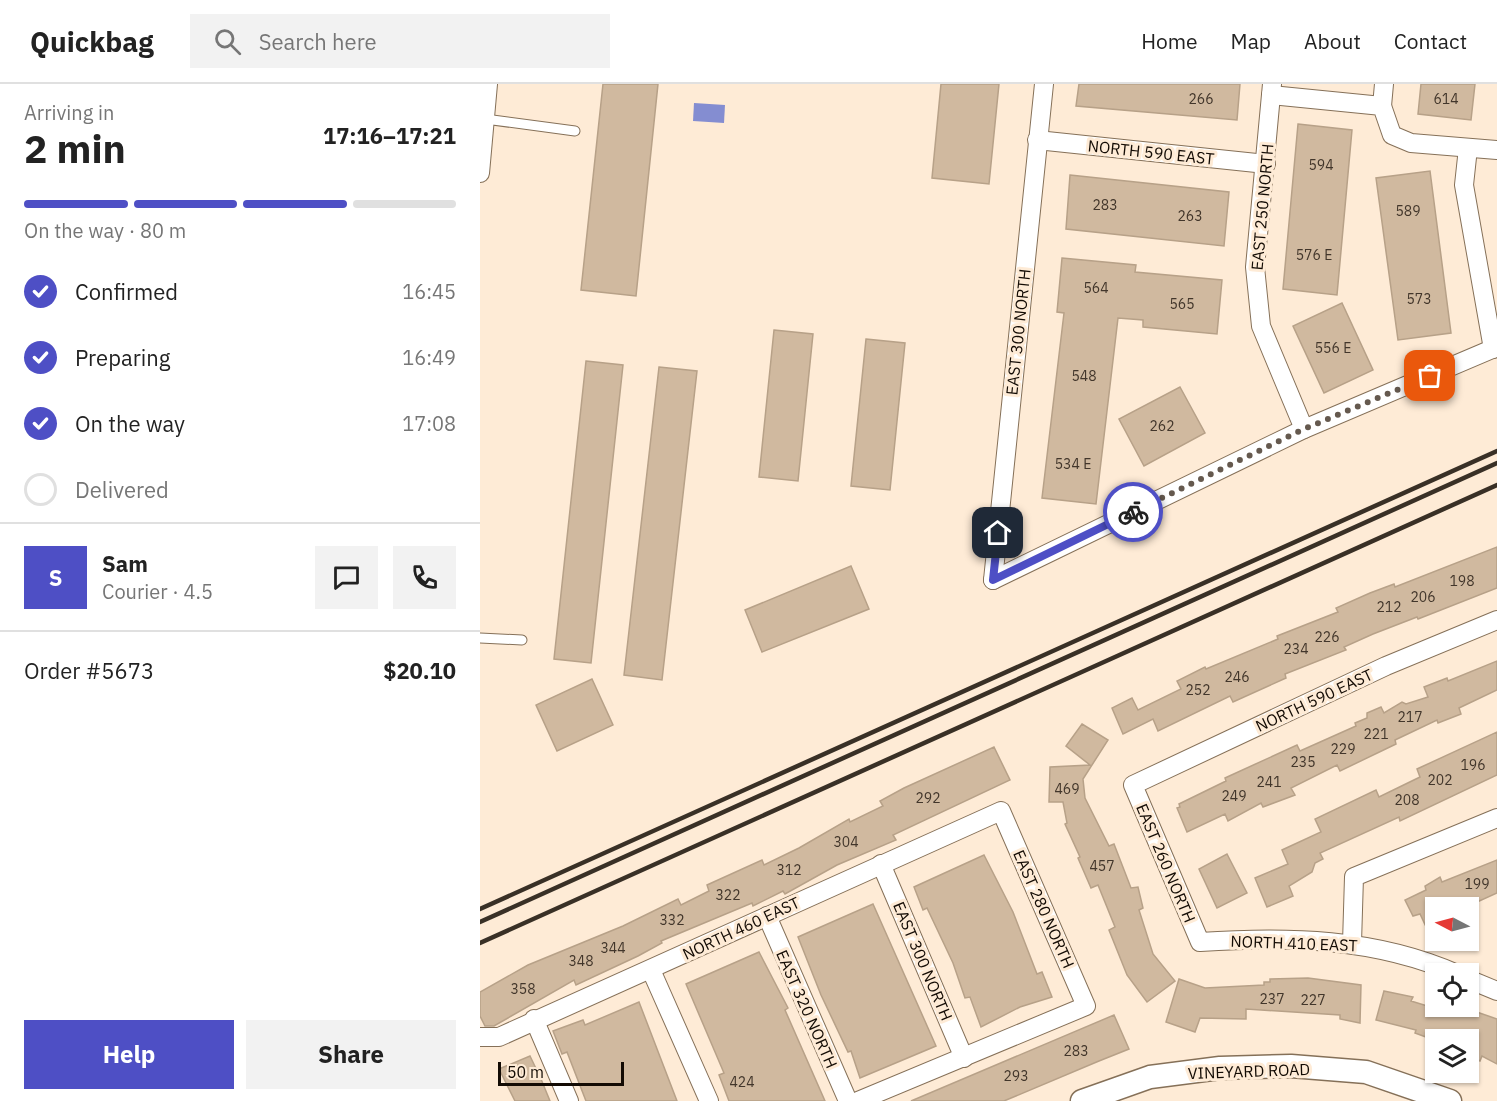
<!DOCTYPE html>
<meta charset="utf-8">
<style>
body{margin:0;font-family:"IBM Plex Sans",sans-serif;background:#f2f2f2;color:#222;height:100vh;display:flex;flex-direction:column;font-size:22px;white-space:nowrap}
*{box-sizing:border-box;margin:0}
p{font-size:20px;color:#767676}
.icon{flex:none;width:33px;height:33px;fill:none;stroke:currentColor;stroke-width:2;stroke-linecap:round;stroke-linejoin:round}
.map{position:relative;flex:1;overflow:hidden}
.panel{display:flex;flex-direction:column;background:#fff;width:480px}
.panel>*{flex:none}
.needle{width:39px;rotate:276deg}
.fabs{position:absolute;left:945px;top:813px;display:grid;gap:12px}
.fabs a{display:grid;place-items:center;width:54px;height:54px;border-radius:0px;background:#fff;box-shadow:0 2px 4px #0004;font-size:30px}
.scale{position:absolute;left:18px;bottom:15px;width:126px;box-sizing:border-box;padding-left:6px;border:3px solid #130b04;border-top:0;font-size:16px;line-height:21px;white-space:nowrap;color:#130b04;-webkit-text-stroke:4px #feebd6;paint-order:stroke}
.pin{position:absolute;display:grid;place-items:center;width:51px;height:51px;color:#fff;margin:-26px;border-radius:12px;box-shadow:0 3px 9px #0006}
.courier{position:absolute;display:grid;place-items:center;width:60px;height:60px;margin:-30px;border:4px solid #4e4fc5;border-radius:50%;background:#fff;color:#222;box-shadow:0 2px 8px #0007}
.summary em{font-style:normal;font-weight:700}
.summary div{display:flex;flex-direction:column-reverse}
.summary{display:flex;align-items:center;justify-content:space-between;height:102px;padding:0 24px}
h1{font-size:39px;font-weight:700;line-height:45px}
.bar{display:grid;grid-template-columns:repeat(4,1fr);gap:9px 6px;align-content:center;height:72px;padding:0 24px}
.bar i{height:8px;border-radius:4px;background:#e0e0e0}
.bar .selected{background:#4e4fc5}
.bar p{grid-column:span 4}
.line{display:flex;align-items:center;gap:15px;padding:0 24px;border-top:2px solid #e0e0e0}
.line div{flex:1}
.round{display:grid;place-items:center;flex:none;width:63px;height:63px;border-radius:0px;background:#f2f2f2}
ol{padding:0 24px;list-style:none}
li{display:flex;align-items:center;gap:18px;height:66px}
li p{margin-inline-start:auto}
li .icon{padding:6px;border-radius:50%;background:#4e4fc5;color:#fff;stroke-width:4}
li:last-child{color:#767676}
li i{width:33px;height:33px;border:3px solid #e0e0e0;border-radius:50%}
.primary-button{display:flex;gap:12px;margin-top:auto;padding:12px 24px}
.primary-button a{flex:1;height:69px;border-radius:0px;background:#4e4fc5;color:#fff;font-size:24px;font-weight:700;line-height:69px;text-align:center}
.primary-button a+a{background:#f2f2f2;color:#222}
header{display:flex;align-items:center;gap:36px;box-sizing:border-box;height:84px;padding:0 30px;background:#fff;border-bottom:2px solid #e0e0e0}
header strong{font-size:28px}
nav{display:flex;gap:33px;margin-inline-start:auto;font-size:21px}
.search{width:420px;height:54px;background:#f2f2f2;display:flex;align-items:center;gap:15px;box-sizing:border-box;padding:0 21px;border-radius:0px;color:#767676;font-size:22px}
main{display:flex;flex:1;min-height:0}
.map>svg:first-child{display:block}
</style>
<header>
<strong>Quickbag</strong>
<div class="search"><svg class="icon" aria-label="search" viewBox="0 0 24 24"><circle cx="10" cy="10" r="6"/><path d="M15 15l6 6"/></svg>Search here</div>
<nav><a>Home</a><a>Map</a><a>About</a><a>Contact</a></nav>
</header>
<main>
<section class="panel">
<div class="summary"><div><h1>2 min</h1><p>Arriving in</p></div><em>17:16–17:21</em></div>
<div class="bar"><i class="selected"></i><i class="selected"></i><i class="selected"></i><i></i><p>On the way · 80 m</p></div>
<ol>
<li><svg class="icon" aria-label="check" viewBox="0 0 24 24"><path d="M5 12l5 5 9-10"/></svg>Confirmed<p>16:45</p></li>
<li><svg class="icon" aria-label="check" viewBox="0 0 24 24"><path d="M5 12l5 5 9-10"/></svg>Preparing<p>16:49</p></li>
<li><svg class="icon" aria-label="check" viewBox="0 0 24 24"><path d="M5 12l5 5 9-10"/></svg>On the way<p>17:08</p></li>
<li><i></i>Delivered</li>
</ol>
<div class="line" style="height:108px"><b class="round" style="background:#4e4fc5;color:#fff">S</b><div><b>Sam</b><p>Courier · 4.5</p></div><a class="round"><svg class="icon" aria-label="chat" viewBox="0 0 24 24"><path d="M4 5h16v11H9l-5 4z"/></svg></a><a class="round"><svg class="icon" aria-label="phone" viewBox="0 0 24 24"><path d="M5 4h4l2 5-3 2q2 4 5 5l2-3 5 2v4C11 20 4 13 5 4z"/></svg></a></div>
<div class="line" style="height:78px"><div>Order #5673</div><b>$20.10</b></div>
<div class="primary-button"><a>Help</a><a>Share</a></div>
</section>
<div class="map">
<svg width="1017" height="1017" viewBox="0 0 1017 1017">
<rect width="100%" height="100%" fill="#feebd6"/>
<!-- water -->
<path fill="#848dd1" d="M214,19L245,21L244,39L213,37Z"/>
<!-- building -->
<g fill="#d0b99f" stroke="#b7a188" stroke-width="1.5">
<path d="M123,0H178L156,212L101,206Z"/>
<path d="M461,0H519L509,100L452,94Z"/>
<path d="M599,0H760L757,36L596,22Z"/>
<path d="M941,0H995L991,36L938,30Z"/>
<path d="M818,40L872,46L857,211L803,205Z"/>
<path d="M950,87L971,249L918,256L896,94Z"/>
<path d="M590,91L749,108L744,162L586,145Z"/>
<path d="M582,174L656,181L655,188L742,196L737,250L663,243V236L638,234L616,420L562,414L584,229L577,228Z"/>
<path d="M862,219L893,286L844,309L813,242Z"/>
<path d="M294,246L333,250L318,397L279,393Z"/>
<path d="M386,255L425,259L410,406L371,402Z"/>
<path d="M106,277L143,281L111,579L74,575Z"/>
<path d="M179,283L217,287L182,596L144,591Z"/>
<path d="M700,303L725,349L664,382L639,335Z"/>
<path d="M1017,463V504L938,535L937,533L893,550L864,563L866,566L805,590L806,594L753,618L750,612L678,647L673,635L643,650L632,624L652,614L658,626L701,605L697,597L725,583L726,585L798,555L797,552L858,528L856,524L890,509L914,500L915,503Z"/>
<path d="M371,482L389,525L282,568L265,526Z"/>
<path d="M1017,577V606L979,624L981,630L958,639L957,636L915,656L916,660L860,687L857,681L811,704L815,711L783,723L781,719L748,737L745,730L707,748L697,724L700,723L699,720L746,697L745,694L817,661L820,667L876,642L875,639L887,634V629L901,623L904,629L922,618L926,620L948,613L944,603L967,594L968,597Z"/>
<path d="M112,595L133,641L77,667L56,621Z"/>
<path d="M602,640L628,656L603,695L605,714L629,762L634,760L651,804L658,803L663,824L659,826L673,870L695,897L667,918L647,891L629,846L635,843L618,801L611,804L598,774L600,773L585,740L587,739L583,718H569L570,683L610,681L586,662Z"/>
<path d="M1017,648V691L920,737L919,733L840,769L843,775L835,779L832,788L809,802L813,812L787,823L775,794L808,780L802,766L841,748L835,735L896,706L899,713L940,693L937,685Z"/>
<path d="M514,663L530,696L413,751L416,756L357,781L305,810L303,807L273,822L272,819L181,857L182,859L158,872L96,901L94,896L14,942H5L0,932V908L48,881L143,842L198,815L201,821L229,807L227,801L282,776L284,781L319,764L369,735L370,738L403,722L400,717L424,704Z"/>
<path d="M747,770L767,809L737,824L719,785Z"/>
<path d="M504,771L533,828L557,890L562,888L572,913L540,923L501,943L490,913L485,914L473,879L447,824L443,826L434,803Z"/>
<path d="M1017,776V809L984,824H956V864L940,830L933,832L925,816L946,806L945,802L960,793L962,798Z"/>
<path d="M393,820L456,962L380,994L371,967L368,968L341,911L318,853Z"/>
<path d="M279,868L308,924L305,926L345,1017H249L239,991L244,989L206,900Z"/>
<path d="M828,894L881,901L880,939L860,935V931L766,925V935L720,934L715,948L686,938L699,895L725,904L784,901V898H790V895Z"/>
<path d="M904,907L933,913L931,917L957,925L965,922L985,932L988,925L1017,935V980L1002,972L1000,977L988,972V956H954L935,949L936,946L896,936Z"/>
<path d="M159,918L197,1017H106L87,968L82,970L73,947L103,936L105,941Z"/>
<path d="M634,931L649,965L619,977L524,1017H431Z"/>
<path d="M50,972L61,995L70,1017H35L19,985Z"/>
</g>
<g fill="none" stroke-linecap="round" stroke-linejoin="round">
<defs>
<g id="service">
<path d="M5,35L95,47"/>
<path d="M0,554L42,556"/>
</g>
<g id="minor">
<path d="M792,0L775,183L781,242L824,345"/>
<path d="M791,11L902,22L912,51L931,59L1017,66"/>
<path d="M902,22L904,0"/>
<path d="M557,56L786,80"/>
<path d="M988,64L984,101L1013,265"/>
<path d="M0,89L8,0"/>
<path d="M513,496L824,345L1017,263"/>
<path d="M513,496L564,0"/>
<path d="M401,780L484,974"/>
<path d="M287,832L368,1017"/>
<path d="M872,859L874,793L1017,734"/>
<path d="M171,886L229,1017"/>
<path d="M977,890C896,854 807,852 720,858L653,701L906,582L1017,536"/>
<path d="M988,895L1017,907"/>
<path d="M54,935L89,1017"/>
<path d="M0,953H19L521,727L606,922L378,1017"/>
</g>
<path id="tertiary" d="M602,1017L670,993L740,984L811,982L886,988L970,1017"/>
</defs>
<!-- service casing -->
<use href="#service" stroke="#857058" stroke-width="11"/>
<!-- minor casing -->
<use href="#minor" stroke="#857058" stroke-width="20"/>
<!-- tertiary casing -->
<use href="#tertiary" stroke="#857058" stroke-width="25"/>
<!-- service -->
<use href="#service" stroke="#fff" stroke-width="9"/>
<!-- minor -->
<use href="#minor" stroke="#fff" stroke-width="18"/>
<!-- tertiary -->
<use href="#tertiary" stroke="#fff" stroke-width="22"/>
<!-- rail -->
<g stroke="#393026" stroke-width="4.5">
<path d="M0,825L1017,367"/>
<path d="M0,838L1017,379"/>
<path d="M0,859L1017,401"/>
</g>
</g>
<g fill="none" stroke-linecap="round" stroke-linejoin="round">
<!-- done -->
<path stroke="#65594e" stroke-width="6" stroke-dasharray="0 10.8" d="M653,428L824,345L950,292"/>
<!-- route -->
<path stroke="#4e4fc5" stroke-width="8" d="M518,449L513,496L653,428"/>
</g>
<g text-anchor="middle" stroke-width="6" stroke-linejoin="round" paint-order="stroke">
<!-- number labels -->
<g font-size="14" fill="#42362b">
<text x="721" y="20">266</text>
<text x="966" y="20">614</text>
<text x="841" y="86">594</text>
<text x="625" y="126">283</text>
<text x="928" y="132">589</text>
<text x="710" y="137">263</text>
<text x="834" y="176">576 E</text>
<text x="616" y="209">564</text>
<text x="939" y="220">573</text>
<text x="702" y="225">565</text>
<text x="853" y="269">556 E</text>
<text x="604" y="297">548</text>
<text x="682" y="347">262</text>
<text x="593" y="385">534 E</text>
<text x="982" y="502">198</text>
<text x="943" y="518">206</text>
<text x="909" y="528">212</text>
<text x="847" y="558">226</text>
<text x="816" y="570">234</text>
<text x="757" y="598">246</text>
<text x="718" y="611">252</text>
<text x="930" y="638">217</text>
<text x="896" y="655">221</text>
<text x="863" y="670">229</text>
<text x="823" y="683">235</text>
<text x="993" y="686">196</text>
<text x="960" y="701">202</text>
<text x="789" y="703">241</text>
<text x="587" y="710">469</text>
<text x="754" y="717">249</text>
<text x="448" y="719">292</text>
<text x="927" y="721">208</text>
<text x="366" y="763">304</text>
<text x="622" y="787">457</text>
<text x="309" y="791">312</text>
<text x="997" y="805">199</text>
<text x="248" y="816">322</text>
<text x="192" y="841">332</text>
<text x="133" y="869">344</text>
<text x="101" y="882">348</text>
<text x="43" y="910">358</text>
<text x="792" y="920">237</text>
<text x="833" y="921">227</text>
<text x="596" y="972">283</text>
<text x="536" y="997">293</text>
<text x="262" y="1003">424</text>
</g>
<!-- street labels -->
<g font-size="16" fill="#130b04" stroke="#feebd6">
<text transform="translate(671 68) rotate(6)" y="6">NORTH 590 EAST</text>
<text transform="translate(782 123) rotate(-85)" y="6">EAST 250 NORTH</text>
<text transform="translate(538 248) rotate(-84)" y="6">EAST 300 NORTH</text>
<text transform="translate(834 616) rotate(-25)" y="6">NORTH 590 EAST</text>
<text transform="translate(686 779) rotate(67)" y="6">EAST 260 NORTH</text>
<text transform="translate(564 825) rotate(66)" y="6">EAST 280 NORTH</text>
<text transform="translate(261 844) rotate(-25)" y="6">NORTH 460 EAST</text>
<text transform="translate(814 859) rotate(2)" y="6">NORTH 410 EAST</text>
<text transform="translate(443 877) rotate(67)" y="6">EAST 300 NORTH</text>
<text transform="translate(327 925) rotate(66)" y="6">EAST 320 NORTH</text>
<text transform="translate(769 987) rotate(-2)" y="6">VINEYARD ROAD</text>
</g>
</g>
</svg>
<div class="fabs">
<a><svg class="needle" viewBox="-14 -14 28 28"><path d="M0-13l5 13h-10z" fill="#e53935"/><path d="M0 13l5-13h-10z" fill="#767676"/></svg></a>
<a><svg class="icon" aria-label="locate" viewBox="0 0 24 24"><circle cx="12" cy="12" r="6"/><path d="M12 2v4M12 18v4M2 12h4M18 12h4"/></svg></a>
<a><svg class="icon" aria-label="layers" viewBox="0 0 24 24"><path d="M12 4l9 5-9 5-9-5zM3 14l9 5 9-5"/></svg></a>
</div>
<div class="scale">50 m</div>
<div class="pin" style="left:950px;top:292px;background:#ea580c"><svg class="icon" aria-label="bag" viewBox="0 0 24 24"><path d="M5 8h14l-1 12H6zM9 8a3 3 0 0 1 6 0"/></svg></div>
<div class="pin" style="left:518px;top:449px;background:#1f2937"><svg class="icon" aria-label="home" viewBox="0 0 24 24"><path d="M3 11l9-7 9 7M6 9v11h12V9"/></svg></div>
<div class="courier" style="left:653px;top:428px"><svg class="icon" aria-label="bike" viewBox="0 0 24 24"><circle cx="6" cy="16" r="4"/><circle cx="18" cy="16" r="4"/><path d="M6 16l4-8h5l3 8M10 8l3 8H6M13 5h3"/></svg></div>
</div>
</main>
